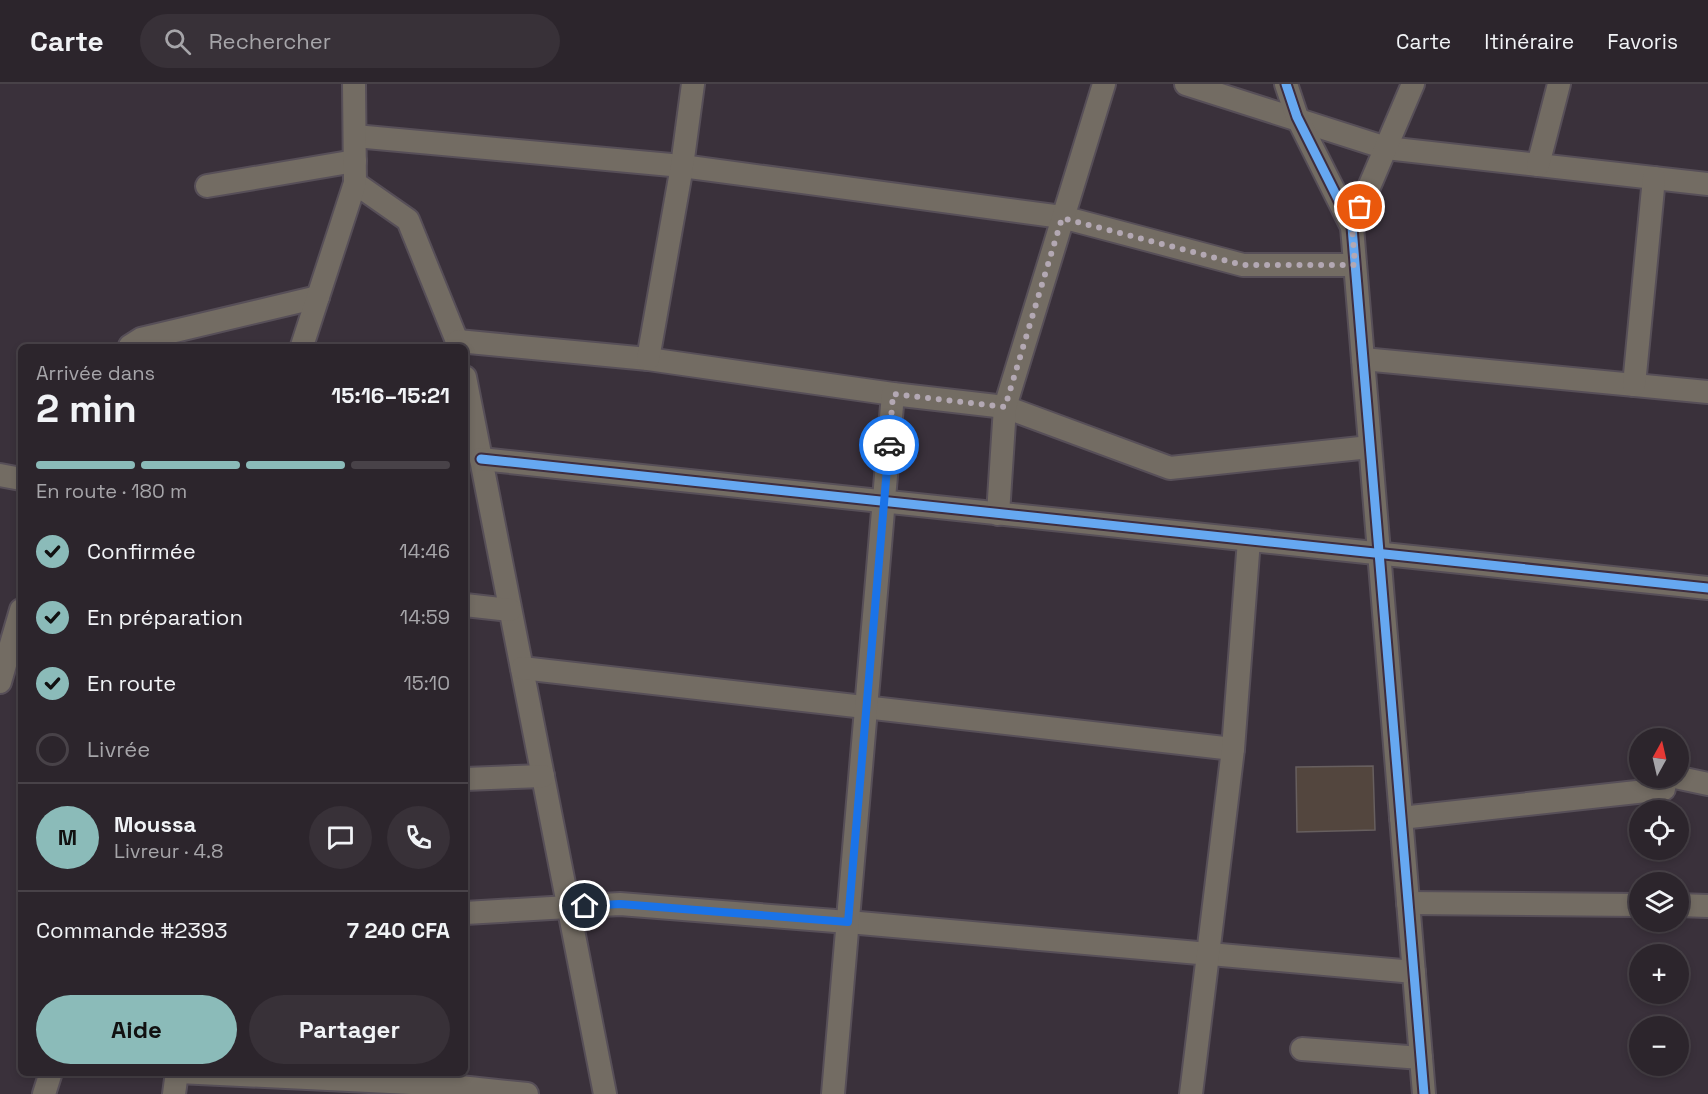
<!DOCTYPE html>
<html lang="fr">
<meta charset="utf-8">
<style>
body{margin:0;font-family:"Space Grotesk",sans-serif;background:#383138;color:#f1f3f6;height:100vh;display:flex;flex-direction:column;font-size:22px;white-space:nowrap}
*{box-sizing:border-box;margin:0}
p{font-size:20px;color:#a6a5a9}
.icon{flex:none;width:33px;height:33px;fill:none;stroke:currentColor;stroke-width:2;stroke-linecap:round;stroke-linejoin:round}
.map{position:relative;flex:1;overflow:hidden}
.panel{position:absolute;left:18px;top:260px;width:450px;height:732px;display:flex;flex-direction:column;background:#2c252c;border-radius:9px;box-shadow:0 3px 9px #0003,0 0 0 2px #484248}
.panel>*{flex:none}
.needle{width:39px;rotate:8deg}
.tools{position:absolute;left:1629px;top:644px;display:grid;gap:12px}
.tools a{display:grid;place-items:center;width:60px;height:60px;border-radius:50%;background:#2c252c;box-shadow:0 3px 9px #0003,0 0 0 2px #484248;font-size:30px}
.pin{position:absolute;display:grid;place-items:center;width:51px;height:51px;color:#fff;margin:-26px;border:3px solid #fff;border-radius:50%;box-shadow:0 2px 6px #0007}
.courier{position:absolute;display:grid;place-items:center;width:60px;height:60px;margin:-30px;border:4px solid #1a73e8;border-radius:50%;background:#fff;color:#222;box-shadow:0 2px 8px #0007}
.headline em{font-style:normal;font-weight:700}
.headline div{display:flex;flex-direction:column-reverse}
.headline{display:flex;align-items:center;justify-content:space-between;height:102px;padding:0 18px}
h1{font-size:39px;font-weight:700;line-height:45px}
.bar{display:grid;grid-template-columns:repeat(4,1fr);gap:9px 6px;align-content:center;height:72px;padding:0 18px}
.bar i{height:8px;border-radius:4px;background:#484248}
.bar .on{background:#8bbbb9}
.bar p{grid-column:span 4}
.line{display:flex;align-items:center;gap:15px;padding:0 18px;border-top:2px solid #484248}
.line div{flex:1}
.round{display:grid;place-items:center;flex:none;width:63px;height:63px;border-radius:32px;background:#383138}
ol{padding:0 18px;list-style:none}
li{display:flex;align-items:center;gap:18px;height:66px}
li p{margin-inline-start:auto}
li .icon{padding:6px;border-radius:50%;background:#8bbbb9;color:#111;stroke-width:4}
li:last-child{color:#a6a5a9}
li i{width:33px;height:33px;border:3px solid #484248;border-radius:50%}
.action{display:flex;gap:12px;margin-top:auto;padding:12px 18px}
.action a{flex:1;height:69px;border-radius:36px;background:#8bbbb9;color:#111;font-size:24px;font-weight:700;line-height:69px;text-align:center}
.action a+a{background:#383138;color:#f1f3f6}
header{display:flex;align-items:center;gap:36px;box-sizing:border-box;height:84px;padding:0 30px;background:#2c252c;border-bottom:2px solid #484248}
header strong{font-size:28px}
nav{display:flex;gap:33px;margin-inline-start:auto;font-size:21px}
.search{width:420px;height:54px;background:#383138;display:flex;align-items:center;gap:15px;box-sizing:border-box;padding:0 21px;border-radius:33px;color:#a6a5a9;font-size:22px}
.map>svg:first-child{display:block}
</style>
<header>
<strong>Carte</strong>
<div class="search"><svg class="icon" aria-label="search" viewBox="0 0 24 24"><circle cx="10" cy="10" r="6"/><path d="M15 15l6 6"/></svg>Rechercher</div>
<nav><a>Carte</a><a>Itinéraire</a><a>Favoris</a></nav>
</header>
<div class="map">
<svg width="1708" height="1010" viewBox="0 0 1708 1010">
<rect width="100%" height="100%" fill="#3a313b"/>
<!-- building -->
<path fill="#53463e" stroke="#675f5f" stroke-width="1.5" d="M1373,682L1375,746L1297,748L1296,683Z"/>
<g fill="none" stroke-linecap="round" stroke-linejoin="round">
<defs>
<g id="minor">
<path d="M1186,0L1386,64L1708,100"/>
<path d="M1286,0L1297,33L1352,143L1424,1010"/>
<path d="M355,52L682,82L1062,133L1243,181H1355"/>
<path d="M1538,81L1559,0"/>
<path d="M355,99L408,136L459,262"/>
<path d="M207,102L355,77"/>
<path d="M1352,143L1413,0"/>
<path d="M458,257L648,275L893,310L1005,323L1170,384L1370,363"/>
<path d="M130,262L141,255L318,213"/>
<path d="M302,262L355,99L354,0"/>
<path d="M648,275L682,82L693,0"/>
<path d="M1363,275L1708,308"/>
<path d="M465,293L605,1010"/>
<path d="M1634,301L1654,94"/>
<path d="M481,375L1708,504"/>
<path d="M0,391L21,395"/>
<path d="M998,430L1005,323L1104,0"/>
<path d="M465,521L510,526"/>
<path d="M522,584L1233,665"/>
<path d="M0,598L21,526"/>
<path d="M1675,693L1708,700"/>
<path d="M465,695L543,692"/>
<path d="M1401,734L1664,705L1665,693"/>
<path d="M1408,819L1640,821"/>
<path d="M1678,821L1708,822"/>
<path d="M465,829L620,820L848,838L1414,888"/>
<path d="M1302,965L1421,974"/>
<path d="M178,988L432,1000L527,1010"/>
<path d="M44,1010L51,988"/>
<path d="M174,1010L177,988"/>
<path d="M833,1010L893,310"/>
<path d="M1191,1010L1233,665L1249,456"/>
</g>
</defs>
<!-- minor casing -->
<use href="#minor" stroke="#574f58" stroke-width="26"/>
<!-- minor -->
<use href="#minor" stroke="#736c63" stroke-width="22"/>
<defs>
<g id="cycleway">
<path d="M1286,0L1297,33L1352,143L1424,1010"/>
<path d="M481,375L1708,504"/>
</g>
</defs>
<!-- cycleway casing -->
<use href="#cycleway" stroke="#3e2d3f" stroke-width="13"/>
<!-- cycleway -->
<use href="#cycleway" stroke="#66a8f1" stroke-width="9"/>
</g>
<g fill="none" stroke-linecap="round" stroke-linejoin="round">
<!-- done -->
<path stroke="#b3a8b3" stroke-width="6" stroke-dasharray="0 10.8" d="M889,361L893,310L1005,323L1062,134L1243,181H1355L1352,143L1360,123"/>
<!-- route -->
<path stroke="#1a73e8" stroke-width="8" d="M585,822L620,820L848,838L889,361"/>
</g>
</svg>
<div class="tools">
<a><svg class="needle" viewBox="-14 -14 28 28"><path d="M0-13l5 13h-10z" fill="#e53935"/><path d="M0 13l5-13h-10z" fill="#a6a5a9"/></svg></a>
<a><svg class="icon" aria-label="locate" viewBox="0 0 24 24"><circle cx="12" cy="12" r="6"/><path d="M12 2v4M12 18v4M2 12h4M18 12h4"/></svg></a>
<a><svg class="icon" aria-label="layers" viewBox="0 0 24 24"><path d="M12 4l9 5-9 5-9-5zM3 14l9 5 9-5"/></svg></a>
<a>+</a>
<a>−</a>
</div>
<div class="pin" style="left:1360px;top:123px;background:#ea580c"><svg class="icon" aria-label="bag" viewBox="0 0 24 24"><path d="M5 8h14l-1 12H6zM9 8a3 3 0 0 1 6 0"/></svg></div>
<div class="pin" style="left:585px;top:822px;background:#1f2937"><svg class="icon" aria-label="home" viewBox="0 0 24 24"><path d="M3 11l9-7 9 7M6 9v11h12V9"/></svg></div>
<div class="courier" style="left:889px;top:361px"><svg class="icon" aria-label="car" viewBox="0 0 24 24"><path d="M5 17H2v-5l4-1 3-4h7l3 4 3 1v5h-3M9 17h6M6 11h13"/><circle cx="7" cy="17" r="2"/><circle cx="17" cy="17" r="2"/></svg></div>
<section class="panel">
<div class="headline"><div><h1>2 min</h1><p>Arrivée dans</p></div><em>15:16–15:21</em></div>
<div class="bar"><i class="on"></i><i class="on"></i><i class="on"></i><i></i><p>En route · 180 m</p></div>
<ol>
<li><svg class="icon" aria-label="check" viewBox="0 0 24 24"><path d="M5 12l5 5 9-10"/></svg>Confirmée<p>14:46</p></li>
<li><svg class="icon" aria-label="check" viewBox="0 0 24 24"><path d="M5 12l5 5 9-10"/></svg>En préparation<p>14:59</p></li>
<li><svg class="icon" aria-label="check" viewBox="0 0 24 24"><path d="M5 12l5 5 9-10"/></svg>En route<p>15:10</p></li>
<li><i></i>Livrée</li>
</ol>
<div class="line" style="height:108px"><b class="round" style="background:#8bbbb9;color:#111">M</b><div><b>Moussa</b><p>Livreur · 4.8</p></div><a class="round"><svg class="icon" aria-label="chat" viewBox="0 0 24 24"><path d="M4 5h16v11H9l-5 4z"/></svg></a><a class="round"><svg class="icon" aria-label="phone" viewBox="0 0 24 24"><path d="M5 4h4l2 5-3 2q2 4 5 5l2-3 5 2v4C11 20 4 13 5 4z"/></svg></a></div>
<div class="line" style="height:78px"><div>Commande #2393</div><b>7 240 CFA</b></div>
<div class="action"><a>Aide</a><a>Partager</a></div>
</section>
</div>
